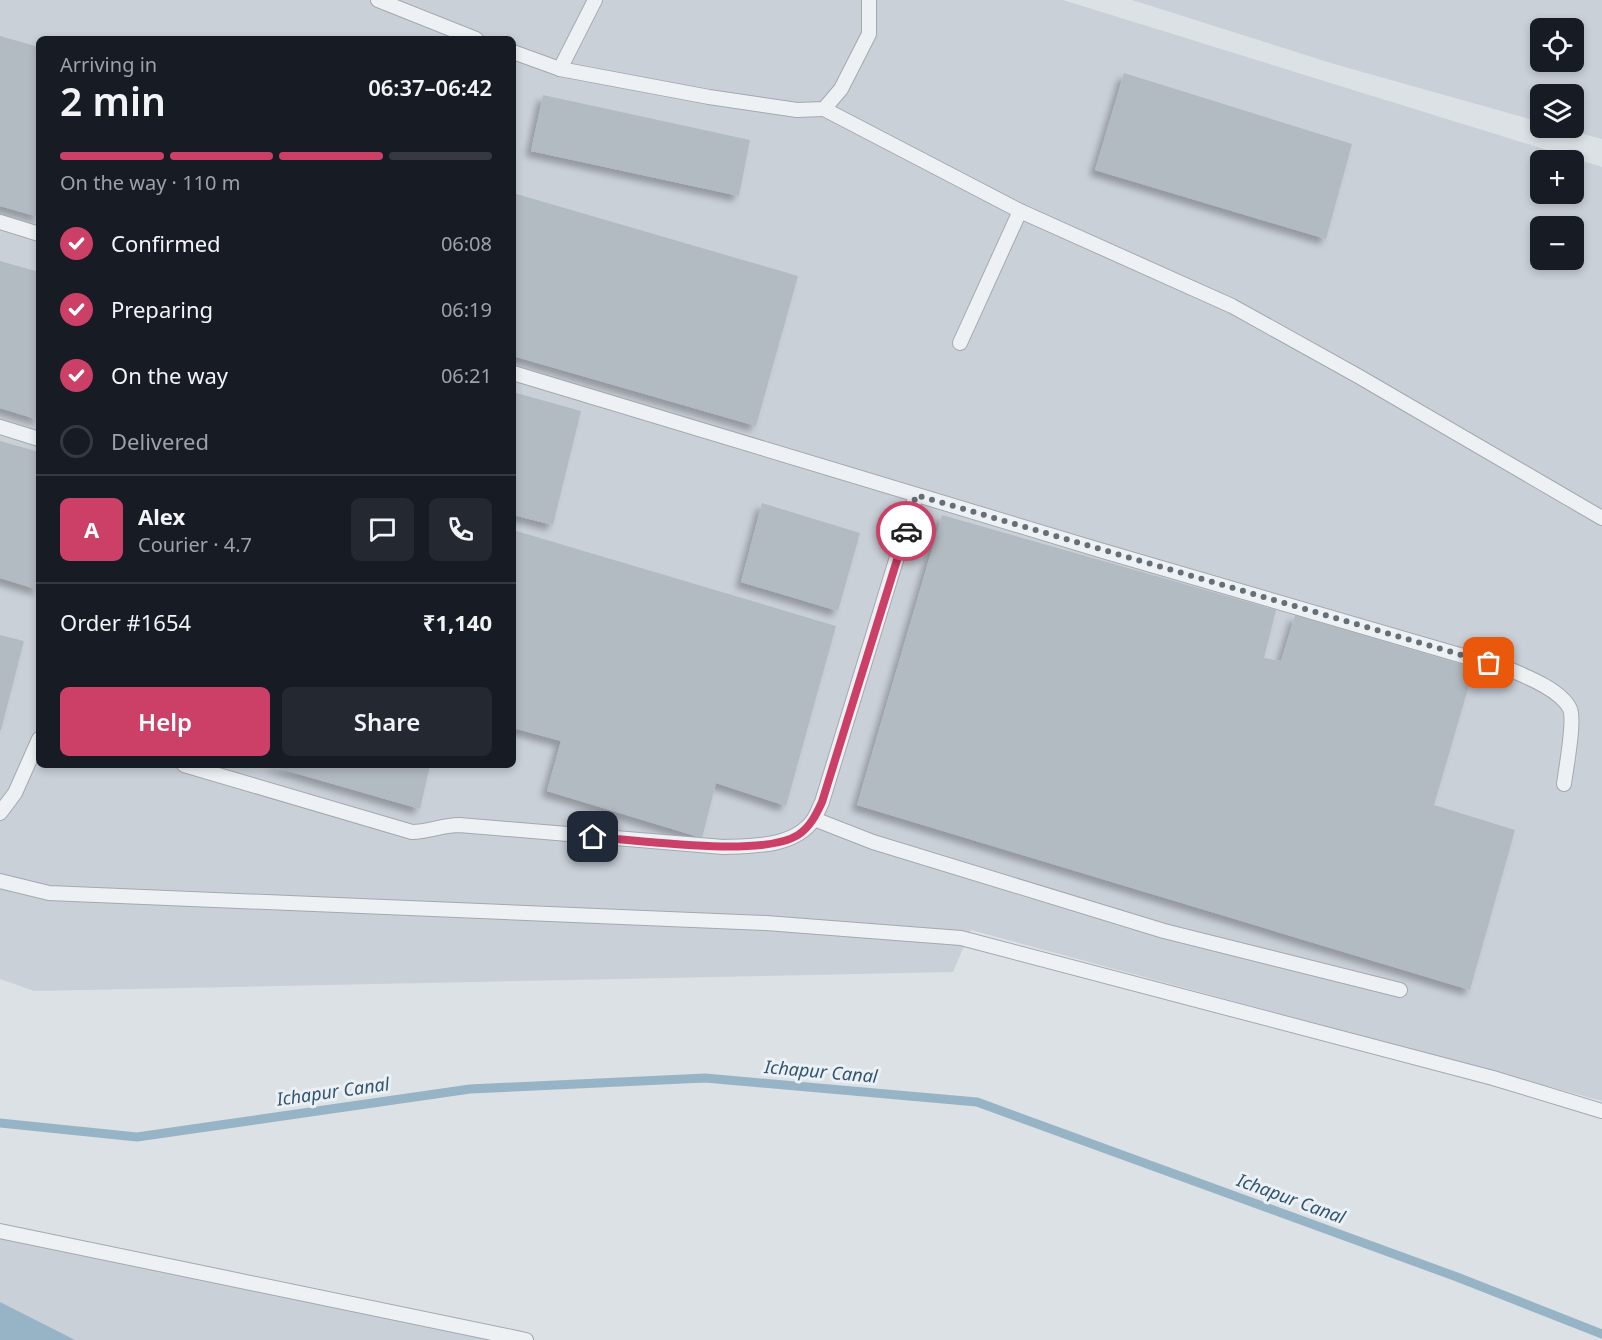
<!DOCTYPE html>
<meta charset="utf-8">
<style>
body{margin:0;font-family:"Noto Sans",sans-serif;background:#242831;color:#f1f3f6;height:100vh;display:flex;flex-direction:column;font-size:22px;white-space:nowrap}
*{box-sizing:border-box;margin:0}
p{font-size:20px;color:#9ea1a6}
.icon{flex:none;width:33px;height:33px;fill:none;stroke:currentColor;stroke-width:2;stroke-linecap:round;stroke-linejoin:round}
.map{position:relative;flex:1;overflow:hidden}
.panel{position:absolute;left:36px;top:36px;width:480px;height:732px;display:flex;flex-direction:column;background:#171b24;border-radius:9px;box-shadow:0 3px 9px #0003}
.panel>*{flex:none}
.controls{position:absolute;left:1530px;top:18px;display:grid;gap:12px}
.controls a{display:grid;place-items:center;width:54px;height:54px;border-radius:9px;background:#171b24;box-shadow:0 3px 9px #0003;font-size:30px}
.pin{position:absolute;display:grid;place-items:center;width:51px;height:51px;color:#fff;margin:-26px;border-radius:12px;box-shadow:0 3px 9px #0006}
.courier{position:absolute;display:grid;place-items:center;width:60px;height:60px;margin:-30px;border:4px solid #cc4067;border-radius:50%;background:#fff;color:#222;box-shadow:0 2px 8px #0007}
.head em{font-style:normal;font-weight:600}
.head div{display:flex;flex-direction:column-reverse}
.head{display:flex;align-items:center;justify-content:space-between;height:102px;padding:0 24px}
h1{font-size:39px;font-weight:600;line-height:45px}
.bar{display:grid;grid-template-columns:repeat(4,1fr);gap:9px 6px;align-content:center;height:72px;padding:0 24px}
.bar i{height:8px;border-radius:4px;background:#363941}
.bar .selected{background:#cc4067}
.bar p{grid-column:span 4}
.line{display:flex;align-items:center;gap:15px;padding:0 24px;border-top:2px solid #363941}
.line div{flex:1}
.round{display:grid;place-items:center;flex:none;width:63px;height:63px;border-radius:9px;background:#242831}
ol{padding:0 24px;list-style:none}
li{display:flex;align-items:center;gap:18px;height:66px}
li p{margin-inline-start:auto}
li .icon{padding:6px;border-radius:50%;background:#cc4067;color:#fff;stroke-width:4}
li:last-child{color:#9ea1a6}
li i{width:33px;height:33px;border:3px solid #363941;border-radius:50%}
.button{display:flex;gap:12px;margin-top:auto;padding:12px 24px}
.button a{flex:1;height:69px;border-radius:9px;background:#cc4067;color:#fff;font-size:24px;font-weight:600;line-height:69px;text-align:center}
.button a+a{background:#242831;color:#f1f3f6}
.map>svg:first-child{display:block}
</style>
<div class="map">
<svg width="1602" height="1340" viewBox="0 0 1602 1340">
<defs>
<filter id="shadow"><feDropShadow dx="-5.5" dy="5.5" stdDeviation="3" flood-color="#0004"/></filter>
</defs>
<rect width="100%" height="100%" fill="#dce1e6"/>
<!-- built -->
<g fill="#cad0d8" fill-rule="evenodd">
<path d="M0,0H1063L1602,167V1101L971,930L953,972L34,991L0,979ZM39,39H513V765H39ZM1540,160H1574V194H1540ZM1540,226H1574V260H1540Z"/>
<path d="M1132,0H1602V139L1560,128H1574V94H1540V122L1334,64ZM1540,28H1574V62H1540Z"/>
<path d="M0,1236L507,1340H0Z"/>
</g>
<!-- water -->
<path fill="#96b4c6" d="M0,1302L75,1340H0Z"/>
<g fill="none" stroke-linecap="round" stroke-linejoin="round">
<!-- stream -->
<path stroke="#96b4c6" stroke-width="9" d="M0,1123L137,1137L470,1089L705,1078L977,1102L1457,1277L1602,1334"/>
</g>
<!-- building -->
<g fill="#b3bbc2" filter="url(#shadow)">
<path d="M0,36L39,47V217L0,206Z"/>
<path d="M1124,73L1352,144L1326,239L1095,170Z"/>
<path d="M543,95L750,140L739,196L531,151Z"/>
<path d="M513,193L798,276L756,426L513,356Z"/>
<path d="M0,261L39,272V420L0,408Z"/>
<path d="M513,392L581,411L553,525L513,515Z"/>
<path d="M0,441L39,452V590L0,578Z"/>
<path d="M762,503L860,533L838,611L741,582Z"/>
<path d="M942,515L1276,610L1264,658L1281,661L1295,615L1474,668L1434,805L1515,830L1470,990L857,805Z"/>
<path d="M513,530L836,626L786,806L716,783L702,838L547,791L561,741L513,728Z"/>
<path d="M0,635L24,641L1,730H0Z"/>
<path d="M267,765H430L420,809Z"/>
</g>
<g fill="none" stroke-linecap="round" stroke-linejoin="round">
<defs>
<g id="lane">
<path d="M378,0L476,39"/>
<path d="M513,52L560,69L709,97L797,110L824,109L841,89L869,34V0"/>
<path d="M560,69L595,0"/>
<path d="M824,109L1020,211L1232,306L1358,376L1602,518"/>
<path d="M0,222L39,234"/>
<path d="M960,343L1020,211"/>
<path d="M513,373L1103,551L1511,670C1528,677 1562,691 1570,709C1575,721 1566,768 1564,784"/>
<path d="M0,427L39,439"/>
<path d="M184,765L412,832C428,832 443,825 459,825L723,847C754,846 795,847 814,819C817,814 819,808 822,802L916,495"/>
<path d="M0,813L15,793L39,739"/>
<path d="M814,819L873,842L1164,931L1400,990"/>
<path d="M0,881L49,893L766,923L961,938L1493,1078L1602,1111"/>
<path d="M0,1231L526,1340"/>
</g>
</defs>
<!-- lane casing -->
<use href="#lane" stroke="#a2a9b0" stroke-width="16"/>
<!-- lane -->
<use href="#lane" stroke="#eef1f4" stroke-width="14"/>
</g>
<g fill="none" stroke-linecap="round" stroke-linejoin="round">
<!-- done -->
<path stroke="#666f78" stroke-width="6" stroke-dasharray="0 10.8" d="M906,531L916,495L1489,663"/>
<!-- route -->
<path stroke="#cc4067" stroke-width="8" d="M593,837C638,840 762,858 798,835C810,827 816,815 822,802L906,531"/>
</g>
<g text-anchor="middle" stroke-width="6" stroke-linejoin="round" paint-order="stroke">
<!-- water labels -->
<g font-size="18" font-style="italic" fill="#31546f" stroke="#ebf0f4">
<text transform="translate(821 1072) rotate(5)" y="6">Ichapur Canal</text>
<text transform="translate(333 1092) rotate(-8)" y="6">Ichapur Canal</text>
<text transform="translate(1291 1199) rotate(20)" y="6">Ichapur Canal</text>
</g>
</g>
</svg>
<div class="controls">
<a><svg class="icon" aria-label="locate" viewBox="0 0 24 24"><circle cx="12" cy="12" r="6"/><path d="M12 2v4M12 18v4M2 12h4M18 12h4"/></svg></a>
<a><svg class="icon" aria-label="layers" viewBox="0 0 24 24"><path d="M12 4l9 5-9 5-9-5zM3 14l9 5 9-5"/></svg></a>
<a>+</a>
<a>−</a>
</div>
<div class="pin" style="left:1489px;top:663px;background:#ea580c"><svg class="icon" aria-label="bag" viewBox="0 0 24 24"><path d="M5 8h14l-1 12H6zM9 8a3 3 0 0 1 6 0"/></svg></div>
<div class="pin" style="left:593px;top:837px;background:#1f2937"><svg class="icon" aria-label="home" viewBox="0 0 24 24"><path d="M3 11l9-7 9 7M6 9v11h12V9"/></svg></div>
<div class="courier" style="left:906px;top:531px"><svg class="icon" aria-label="car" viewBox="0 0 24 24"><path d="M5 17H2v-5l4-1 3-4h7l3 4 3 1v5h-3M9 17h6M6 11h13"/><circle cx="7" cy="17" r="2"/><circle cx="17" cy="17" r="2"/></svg></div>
<section class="panel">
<div class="head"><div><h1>2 min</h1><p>Arriving in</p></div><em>06:37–06:42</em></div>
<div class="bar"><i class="selected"></i><i class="selected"></i><i class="selected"></i><i></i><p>On the way · 110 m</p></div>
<ol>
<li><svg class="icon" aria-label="check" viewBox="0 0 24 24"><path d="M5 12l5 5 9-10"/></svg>Confirmed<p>06:08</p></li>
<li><svg class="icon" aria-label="check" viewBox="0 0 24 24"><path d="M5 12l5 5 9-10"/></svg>Preparing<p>06:19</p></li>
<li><svg class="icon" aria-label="check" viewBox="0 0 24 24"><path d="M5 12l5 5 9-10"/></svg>On the way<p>06:21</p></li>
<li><i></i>Delivered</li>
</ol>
<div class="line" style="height:108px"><b class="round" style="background:#cc4067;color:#fff">A</b><div><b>Alex</b><p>Courier · 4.7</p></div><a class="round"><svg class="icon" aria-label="chat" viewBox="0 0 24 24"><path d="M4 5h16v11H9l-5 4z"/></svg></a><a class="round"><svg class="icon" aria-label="phone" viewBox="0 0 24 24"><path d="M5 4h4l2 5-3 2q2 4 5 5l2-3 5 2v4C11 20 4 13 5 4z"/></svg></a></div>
<div class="line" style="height:78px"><div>Order #1654</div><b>₹1,140</b></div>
<div class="button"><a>Help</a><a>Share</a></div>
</section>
</div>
